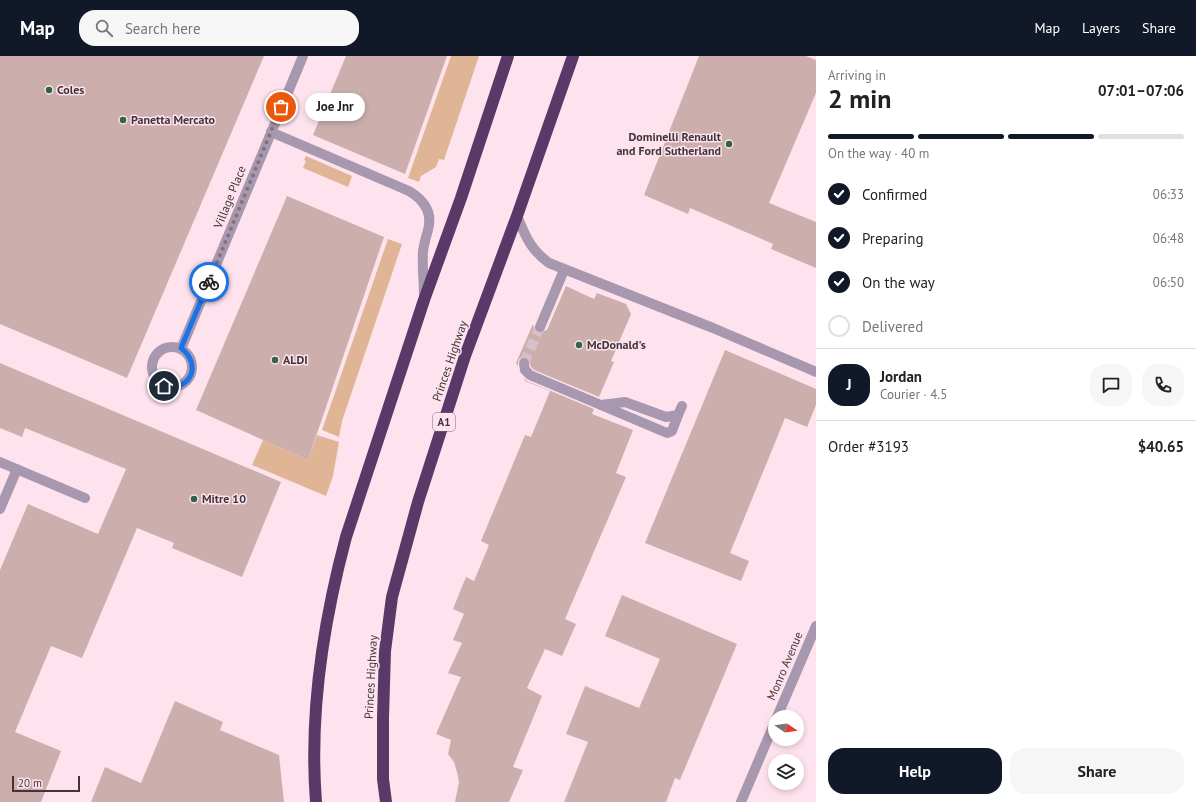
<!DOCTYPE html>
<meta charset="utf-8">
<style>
body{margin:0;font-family:"PT Sans",sans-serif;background:#f6f6f6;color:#222;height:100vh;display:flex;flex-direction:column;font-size:15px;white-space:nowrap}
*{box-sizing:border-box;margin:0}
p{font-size:13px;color:#767676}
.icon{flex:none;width:22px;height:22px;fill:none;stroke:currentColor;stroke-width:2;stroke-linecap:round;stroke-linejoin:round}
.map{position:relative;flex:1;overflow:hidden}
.details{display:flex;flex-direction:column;background:#fff;width:380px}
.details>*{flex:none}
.needle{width:26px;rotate:103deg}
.fabs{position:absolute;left:768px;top:654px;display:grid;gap:8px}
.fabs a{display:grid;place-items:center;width:36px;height:36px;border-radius:50%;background:#fff;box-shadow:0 2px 6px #0003;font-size:20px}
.scale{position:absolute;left:12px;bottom:10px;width:68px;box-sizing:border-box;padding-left:4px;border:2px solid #40363a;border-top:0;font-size:11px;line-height:14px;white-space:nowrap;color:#40363a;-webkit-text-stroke:3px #fee3ee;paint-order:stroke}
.pin{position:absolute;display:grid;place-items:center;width:34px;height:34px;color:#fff;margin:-17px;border:2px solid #fff;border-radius:50%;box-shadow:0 1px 4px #0007}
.courier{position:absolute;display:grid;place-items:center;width:40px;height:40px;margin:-20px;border:3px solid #1a73e8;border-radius:50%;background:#fff;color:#222;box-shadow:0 1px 5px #0007}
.bubble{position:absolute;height:28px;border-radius:14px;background:#fff;box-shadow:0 2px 6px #0003;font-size:13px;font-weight:800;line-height:28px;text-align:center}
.headline em{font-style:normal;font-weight:800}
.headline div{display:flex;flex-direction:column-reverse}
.headline{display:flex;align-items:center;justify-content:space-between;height:68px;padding:0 12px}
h1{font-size:26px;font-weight:800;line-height:30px}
.bar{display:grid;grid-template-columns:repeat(4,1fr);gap:6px 4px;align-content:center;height:48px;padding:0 12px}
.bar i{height:5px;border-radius:3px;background:#e0e0e0}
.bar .selected{background:#111827}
.bar p{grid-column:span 4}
.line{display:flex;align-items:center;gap:10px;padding:0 12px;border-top:1px solid #e0e0e0}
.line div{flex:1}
.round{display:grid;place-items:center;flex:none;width:42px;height:42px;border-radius:16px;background:#f6f6f6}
ol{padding:0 12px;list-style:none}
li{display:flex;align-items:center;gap:12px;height:44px}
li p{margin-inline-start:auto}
li .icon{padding:4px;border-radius:50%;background:#111827;color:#fff;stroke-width:4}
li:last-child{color:#767676}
li i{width:22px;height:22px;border:2px solid #e0e0e0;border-radius:50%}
.cta{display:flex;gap:8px;margin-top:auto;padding:8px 12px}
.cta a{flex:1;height:46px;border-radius:16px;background:#111827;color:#fff;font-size:16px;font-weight:800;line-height:46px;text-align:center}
.cta a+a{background:#f6f6f6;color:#222}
header{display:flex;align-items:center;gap:24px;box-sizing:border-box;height:56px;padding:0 20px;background:#111827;color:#fff}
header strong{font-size:19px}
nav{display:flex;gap:22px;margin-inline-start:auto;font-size:14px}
.search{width:280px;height:36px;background:#f6f6f6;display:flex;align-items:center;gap:10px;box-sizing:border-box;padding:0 14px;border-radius:16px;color:#767676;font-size:15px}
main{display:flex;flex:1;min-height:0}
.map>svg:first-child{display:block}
</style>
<header>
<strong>Map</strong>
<div class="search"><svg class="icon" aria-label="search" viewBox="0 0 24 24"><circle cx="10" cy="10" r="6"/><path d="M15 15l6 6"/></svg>Search here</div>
<nav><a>Map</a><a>Layers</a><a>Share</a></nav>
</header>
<main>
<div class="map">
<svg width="816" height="746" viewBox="0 0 816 746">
<rect width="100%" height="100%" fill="#fee3ee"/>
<!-- green -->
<g fill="#e0b595">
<path d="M451,0H479L444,104L439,103L436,111L421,120L419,126L408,122Z"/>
<path d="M306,100L352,120L348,131L303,112L306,105L304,104Z"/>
<path d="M388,183L402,188L342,365L339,381L322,374Z"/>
<path d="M317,379L339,386L333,420L326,440L252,409L263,384L308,404Z"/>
</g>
<!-- building -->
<g fill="#ccafac">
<path d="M0,0H264L127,322L0,268Z"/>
<path d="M346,0H447L405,118L313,79Z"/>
<path d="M699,0H806L816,4V37L769,147L816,166V212L771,193L773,188L690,152L688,158L644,139Z"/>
<path d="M287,140L384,181L308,404L196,354Z"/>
<path d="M566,230L594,243L597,237L626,248L631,258L611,305L614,306L599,341L534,314L531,311L529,303L527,301H523L520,302L518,305V310L516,307L533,268L535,275L537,277H541L546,274H547Z"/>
<path d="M725,294L816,333V349L807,371L785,362L730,497L749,505L741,525L645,487Z"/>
<path d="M0,307L281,426L242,521L172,492L174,487L137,472L82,602L51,590L15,676L61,695L41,746H0V514L28,448L98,478L126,413L25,372L22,381L0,372Z"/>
<path d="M524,322L527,325L594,353L592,358L633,374L616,417L626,421L565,563L576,568L562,600L545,593L527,632L542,640L513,711L523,714L509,746H455L459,726L457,716L454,706L448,698L451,684L436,678L461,621L448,617L462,587L453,584L464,558L453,553L466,521L474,525L489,489L481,485L525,379L531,381L550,335L525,325Z"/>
<path d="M622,539L737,588L680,724L675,722L666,746H564L588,686L566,678L585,630L639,652L660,603L605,580Z"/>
<path d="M175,645L223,666L220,674L279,699L284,746H91L105,711L141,727Z"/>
</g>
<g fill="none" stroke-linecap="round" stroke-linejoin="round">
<!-- minor-tunnel -->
<path stroke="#d8c0ca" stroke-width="10" stroke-dasharray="10 5" stroke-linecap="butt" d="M524,307L540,271"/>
<!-- minor -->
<g stroke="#a797af" stroke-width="10">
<path d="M271,76L409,135C424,144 433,156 428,174C426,181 424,188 423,195C422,210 424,225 424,240"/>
<path d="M517,160C526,181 530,193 549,207L713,272L816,316"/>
<path d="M540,271L564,214"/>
<circle cx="172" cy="311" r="20"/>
<path d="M181,293L303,0"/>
<path d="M524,307L525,314L530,319L667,377L672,375L678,359"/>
<path d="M601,349L625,346L666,361L678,359L682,350"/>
<path d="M0,406L85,442"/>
<path d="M0,453L17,413"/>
<path d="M777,661L816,570"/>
<path d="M741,746L775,666"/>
</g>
<!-- highway -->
<g stroke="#5a3968" stroke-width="12">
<path d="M316,746C309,657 323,567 346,481L424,244L461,142L508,0"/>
<path d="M386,746L383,723V661L385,595L392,541L418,446L465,300L517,160L573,0"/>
</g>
</g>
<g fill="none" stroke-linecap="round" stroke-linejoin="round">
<!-- done -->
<path stroke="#827379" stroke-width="4" stroke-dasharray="0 7.2" d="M209,226L281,51"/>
<!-- route -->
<path stroke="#1a73e8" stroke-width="5" d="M164,330C190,336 203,309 181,292L209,226"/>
</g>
<!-- markers -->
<g fill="#2f6449" stroke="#fee3ee" stroke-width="1.5">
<circle cx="49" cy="34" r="4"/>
<circle cx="123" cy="64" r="4"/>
<circle cx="729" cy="88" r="4"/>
<circle cx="579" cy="289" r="4"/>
<circle cx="275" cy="304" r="4"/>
<circle cx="194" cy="443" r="4"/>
</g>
<g text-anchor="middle" stroke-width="3" stroke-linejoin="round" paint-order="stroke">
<!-- shield labels -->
<rect fill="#fee3ee" stroke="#796a70" stroke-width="1" x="433" y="357" width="22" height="18" rx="3"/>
<g font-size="11" font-weight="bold" fill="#40363a">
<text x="444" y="370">A1</text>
</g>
<!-- poi labels -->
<g font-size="12" font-weight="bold" fill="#40363a" stroke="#fee3ee" text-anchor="start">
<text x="57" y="38">Coles</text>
<text x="131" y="68">Panetta Mercato</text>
<text x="721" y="85" text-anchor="end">Dominelli Renault<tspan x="721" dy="14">and Ford Sutherland</tspan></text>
<text x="587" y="293">McDonald's</text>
<text x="283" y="308">ALDI</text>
<text x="202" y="447">Mitre 10</text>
</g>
<!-- street labels -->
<g font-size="12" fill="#40363a" stroke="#fee3ee">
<text transform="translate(230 141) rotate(-68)" y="4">Village Place</text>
<text transform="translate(450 305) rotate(-71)" y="4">Princes Highway</text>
<text transform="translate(785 610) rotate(-67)" y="4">Monro Avenue</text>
<text transform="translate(371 621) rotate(-87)" y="4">Princes Highway</text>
</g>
</g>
</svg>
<div class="fabs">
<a><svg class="needle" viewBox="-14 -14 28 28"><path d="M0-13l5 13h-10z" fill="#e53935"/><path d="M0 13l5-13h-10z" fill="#767676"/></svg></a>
<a><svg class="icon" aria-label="layers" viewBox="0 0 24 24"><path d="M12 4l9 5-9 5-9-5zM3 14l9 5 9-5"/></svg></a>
</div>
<div class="scale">20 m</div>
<div class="pin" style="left:281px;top:51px;background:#ea580c"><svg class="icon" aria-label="bag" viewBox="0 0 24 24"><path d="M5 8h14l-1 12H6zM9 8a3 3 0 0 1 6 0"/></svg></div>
<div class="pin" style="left:164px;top:330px;background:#1f2937"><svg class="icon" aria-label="home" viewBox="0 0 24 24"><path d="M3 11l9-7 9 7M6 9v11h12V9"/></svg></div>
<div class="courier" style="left:209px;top:226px"><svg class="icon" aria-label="bike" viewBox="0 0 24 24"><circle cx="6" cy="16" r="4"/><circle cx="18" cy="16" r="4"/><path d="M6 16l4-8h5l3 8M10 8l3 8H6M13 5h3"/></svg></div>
<div class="bubble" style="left:305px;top:37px;width:60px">Joe Jnr</div>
</div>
<section class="details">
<div class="headline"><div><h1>2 min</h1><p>Arriving in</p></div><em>07:01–07:06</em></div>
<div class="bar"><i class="selected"></i><i class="selected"></i><i class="selected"></i><i></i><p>On the way · 40 m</p></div>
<ol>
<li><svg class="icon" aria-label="check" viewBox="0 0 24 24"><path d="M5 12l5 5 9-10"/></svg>Confirmed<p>06:33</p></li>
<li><svg class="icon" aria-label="check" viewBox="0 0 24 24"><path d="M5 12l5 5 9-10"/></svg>Preparing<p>06:48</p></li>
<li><svg class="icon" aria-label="check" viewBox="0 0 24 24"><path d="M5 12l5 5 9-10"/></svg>On the way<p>06:50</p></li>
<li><i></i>Delivered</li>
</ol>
<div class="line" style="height:72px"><b class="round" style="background:#111827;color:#fff">J</b><div><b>Jordan</b><p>Courier · 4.5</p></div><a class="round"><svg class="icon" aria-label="chat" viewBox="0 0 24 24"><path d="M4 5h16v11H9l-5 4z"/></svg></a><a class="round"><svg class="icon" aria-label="phone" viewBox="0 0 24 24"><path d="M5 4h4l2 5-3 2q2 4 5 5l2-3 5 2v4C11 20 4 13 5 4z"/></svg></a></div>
<div class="line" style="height:52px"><div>Order #3193</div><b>$40.65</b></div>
<div class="cta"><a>Help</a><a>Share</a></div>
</section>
</main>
